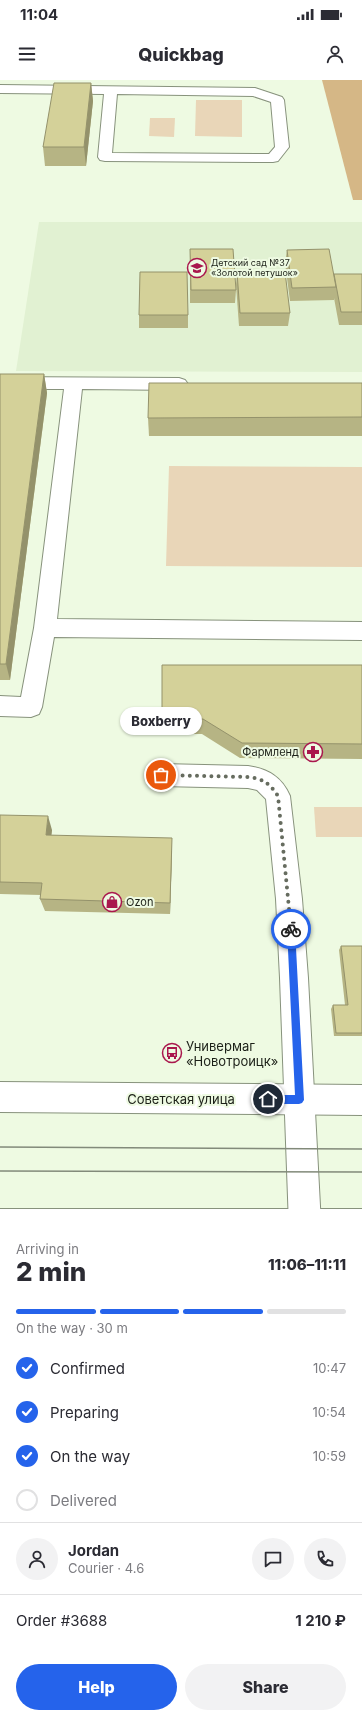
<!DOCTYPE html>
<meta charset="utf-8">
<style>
body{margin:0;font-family:Inter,sans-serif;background:#f2f2f3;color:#2b2b33;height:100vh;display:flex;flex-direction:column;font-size:15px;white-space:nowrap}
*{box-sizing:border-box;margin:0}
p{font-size:13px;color:#7c7c81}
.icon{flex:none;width:22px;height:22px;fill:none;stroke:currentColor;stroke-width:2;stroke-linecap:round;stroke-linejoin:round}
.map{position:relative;height:1150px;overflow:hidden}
.details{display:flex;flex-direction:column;background:#fff;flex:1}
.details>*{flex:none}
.pin{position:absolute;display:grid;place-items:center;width:34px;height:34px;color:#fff;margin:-17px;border:2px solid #fff;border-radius:50%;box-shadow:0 1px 4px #0007}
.courier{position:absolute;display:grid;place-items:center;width:40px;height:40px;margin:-20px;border:3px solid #2563eb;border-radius:50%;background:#fff;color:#222;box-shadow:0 1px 5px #0007}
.bubble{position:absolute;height:28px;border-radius:14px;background:#fff;box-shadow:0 1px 3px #0004;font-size:13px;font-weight:800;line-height:28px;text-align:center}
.head em{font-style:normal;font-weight:800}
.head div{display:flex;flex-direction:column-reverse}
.head{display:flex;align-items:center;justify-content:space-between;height:68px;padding:0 16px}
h1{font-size:26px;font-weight:800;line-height:30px}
.bar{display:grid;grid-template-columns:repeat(4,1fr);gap:6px 4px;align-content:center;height:48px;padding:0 16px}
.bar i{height:5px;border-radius:3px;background:#e1e1e2}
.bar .active{background:#2563eb}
.bar p{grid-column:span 4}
.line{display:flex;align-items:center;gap:10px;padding:0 16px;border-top:1px solid #e1e1e2}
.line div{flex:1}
.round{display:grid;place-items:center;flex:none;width:42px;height:42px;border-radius:21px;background:#f2f2f3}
ol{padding:0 16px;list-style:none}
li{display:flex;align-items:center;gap:12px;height:44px}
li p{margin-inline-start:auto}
li .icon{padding:4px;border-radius:50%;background:#2563eb;color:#fff;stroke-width:4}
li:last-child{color:#7c7c81}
li i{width:22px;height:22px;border:2px solid #e1e1e2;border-radius:50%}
.primary-button{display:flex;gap:8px;margin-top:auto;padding:8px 16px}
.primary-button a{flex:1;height:46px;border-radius:24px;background:#2563eb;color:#fff;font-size:16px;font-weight:800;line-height:46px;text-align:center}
.primary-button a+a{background:#f2f2f3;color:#2b2b33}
.status{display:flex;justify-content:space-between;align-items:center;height:28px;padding:0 20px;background:#fff;direction:ltr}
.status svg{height:11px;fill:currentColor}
header{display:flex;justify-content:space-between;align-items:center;height:52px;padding:0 16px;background:#fff;font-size:18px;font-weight:800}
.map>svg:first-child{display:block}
</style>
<div class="status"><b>11:04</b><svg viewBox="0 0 49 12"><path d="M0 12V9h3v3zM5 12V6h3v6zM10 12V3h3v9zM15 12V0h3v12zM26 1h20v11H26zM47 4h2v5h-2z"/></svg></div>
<header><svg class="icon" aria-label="menu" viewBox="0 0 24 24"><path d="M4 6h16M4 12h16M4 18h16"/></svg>Quickbag<svg class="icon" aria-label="person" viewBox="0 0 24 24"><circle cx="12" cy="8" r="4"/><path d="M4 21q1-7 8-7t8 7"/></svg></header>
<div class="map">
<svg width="362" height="1150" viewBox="0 0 362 1150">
<rect width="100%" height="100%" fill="#eefae2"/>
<!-- built -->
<path fill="#e1f1d2" d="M39,142H362V292L16,291Z"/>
<!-- green -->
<g fill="#e9d6b8">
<path d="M196,20H242V57L195,56Z"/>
<path d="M150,38H175L174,57L149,56Z"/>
<path d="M169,386L362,387V487L166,486Z"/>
<path d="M314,727H362V757H316Z"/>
</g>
<!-- forest -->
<path fill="#d5b786" d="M322,0H362V120H353Z"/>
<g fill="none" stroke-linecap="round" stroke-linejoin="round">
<defs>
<g id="minor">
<path d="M0,5L255,8L282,17L284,20L289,67L278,81L273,82L105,81L100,80L98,77L104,14L0,13ZM117,14L253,16L271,22L275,67L269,74L112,73Z"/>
<path d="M0,297L179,298L185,300L188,304L185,308L179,310L82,309L57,539L362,542V560L54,557L42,627L39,634L31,637L0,636V616L21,617L34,548L64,309H0Z"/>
<path d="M161,684L248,686C268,689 282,697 290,716L302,819L308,898L321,1145L319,1150H291L289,1145L280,898L276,819L266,719L257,710L248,708L161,706L153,703L149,695L153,687Z"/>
</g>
<g id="major">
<path d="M0,1002L362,1005V1035L0,1032Z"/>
<rect x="0" y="1129" width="362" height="21"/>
</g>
</defs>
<!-- minor casing -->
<use href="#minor" stroke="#87927c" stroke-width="2"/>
<!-- major casing -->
<use href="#major" stroke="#87927c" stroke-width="2"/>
<!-- minor -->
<use href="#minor" fill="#fff" fill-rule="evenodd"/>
<!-- major -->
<use href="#major" fill="#fff" fill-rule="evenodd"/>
<!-- tram -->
<g stroke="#828a7a" stroke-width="1.5">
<path d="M0,1067L362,1069"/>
<path d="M0,1091L362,1092"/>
</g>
</g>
<!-- wall -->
<g fill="#b6b484">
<path d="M91,3L93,21L86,86H45L43,67Z"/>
<path d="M190,169L236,210L235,223H190Z"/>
<path d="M287,170L334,197V194H362V245H339L334,218V220L290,221L285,183Z"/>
<path d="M237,192L290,233L288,246H239L236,205Z"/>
<rect x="139" y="235" width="49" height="13"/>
<path d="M0,294H44L47,313L10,600H0Z"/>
<path d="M362,303V356H149L148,338Z"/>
<path d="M362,585V679L240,678L202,654H162V639Z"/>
<path d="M0,735L52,750L51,755L172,771L170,834L45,831L40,819L41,815L0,814Z"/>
<path d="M341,866H362V956H334L331,929L333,925H345L339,870Z"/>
</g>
<!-- shaded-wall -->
<g fill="#94926b">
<path d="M91,3L93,21L86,86L84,67Z"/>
<path d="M44,294L47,313L10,600L6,584Z"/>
<path d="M48,736L52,750L50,768L46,755Z"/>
<path d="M172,758V771L170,834V823Z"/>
</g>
<!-- building -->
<g fill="#d4d199" stroke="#94926b">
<path d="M54,3H91L84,67H43Z"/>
<path d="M190,169H233L236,210H191Z"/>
<path d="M329,169L336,207L292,208L287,170Z"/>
<path d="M140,192H187L188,235H139Z"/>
<path d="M237,192H285L290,233H240Z"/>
<path d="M334,194H362V232H341Z"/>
<path d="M0,294H44L6,584H0Z"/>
<path d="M149,303H362V337L148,338Z"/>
<path d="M162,585H362V664L242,663L203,639H162Z"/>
<path d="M0,735L48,736L46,755L172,758L170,823L40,819L42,803L0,802Z"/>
<path d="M341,866H362V953H336L333,925H348Z"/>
</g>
<!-- route -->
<path fill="#2563eb" d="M291,846L295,849L304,1020L302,1023L299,1024H268L265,1022L264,1019L265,1016L268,1015H295L287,849Z"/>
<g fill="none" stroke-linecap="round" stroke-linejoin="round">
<!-- done -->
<path stroke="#666c5f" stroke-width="4" stroke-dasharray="0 7.2" d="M161,695L248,697C264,699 269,703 278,716L291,849"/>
</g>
<!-- icons -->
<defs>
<symbol id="school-ring" viewBox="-11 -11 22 22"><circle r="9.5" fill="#eefae2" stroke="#a9174d" stroke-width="1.5"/><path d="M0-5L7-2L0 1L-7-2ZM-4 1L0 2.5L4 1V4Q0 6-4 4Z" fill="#a9174d"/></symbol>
<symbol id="pharmacy-ring" viewBox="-11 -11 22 22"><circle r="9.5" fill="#eefae2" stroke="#a9174d" stroke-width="1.5"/><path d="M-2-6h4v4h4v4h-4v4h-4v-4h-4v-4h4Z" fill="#a9174d"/></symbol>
<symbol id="shop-ring" viewBox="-11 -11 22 22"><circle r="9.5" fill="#eefae2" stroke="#a9174d" stroke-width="1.5"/><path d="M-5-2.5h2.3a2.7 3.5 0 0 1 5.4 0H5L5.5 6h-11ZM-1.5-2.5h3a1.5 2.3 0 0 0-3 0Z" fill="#a9174d"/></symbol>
<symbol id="bus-ring" viewBox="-11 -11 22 22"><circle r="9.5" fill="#eefae2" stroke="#a9174d" stroke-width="1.5"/><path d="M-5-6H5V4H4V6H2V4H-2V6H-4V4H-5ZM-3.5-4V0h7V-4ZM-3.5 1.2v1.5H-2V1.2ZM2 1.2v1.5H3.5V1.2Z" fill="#a9174d"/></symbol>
</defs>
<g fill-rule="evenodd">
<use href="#school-ring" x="186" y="177" width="22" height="22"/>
<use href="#pharmacy-ring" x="302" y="661" width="22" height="22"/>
<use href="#shop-ring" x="101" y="811" width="22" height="22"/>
<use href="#bus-ring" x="161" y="962" width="22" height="22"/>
</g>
<g text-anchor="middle" stroke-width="4" stroke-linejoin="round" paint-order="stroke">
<!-- far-poi labels -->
<g font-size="9" fill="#1c2018" stroke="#eefae2" text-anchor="start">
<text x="211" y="186">Детский сад №37<tspan x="211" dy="10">«Золотой петушок»</tspan></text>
</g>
<!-- poi labels -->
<g font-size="11" fill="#1c2018" stroke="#eefae2" text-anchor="end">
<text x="299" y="676">Фармленд</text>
<text x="126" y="826" text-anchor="start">Ozon</text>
</g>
<!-- near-poi labels -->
<g font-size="13" fill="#1c2018" stroke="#eefae2" text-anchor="start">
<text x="186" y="971">Универмаг<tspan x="186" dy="15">«Новотроицк»</tspan></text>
</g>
<!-- near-street labels -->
<g font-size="13" fill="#1c2018" stroke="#eefae2">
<text x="181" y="1024">Советская улица</text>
</g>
</g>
</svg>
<div class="pin" style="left:161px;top:695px;background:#ea580c"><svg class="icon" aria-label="bag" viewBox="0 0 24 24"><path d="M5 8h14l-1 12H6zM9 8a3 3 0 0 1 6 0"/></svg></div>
<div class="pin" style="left:268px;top:1019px;background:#1f2937"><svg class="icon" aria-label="home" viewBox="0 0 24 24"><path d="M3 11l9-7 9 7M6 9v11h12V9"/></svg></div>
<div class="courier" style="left:291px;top:849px"><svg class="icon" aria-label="bike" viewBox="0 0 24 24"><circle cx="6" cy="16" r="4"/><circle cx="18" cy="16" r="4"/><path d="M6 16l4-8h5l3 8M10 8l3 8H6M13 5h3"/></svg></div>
<div class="bubble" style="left:120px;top:627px;width:82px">Boxberry</div>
</div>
<section class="details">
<div class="head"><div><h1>2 min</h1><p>Arriving in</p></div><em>11:06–11:11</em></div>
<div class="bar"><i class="active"></i><i class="active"></i><i class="active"></i><i></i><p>On the way · 30 m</p></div>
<ol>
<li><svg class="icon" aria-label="check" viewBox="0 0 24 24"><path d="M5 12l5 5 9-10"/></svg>Confirmed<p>10:47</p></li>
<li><svg class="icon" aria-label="check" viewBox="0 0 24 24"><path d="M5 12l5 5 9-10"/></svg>Preparing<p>10:54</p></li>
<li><svg class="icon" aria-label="check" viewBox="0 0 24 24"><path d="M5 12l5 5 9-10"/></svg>On the way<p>10:59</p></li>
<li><i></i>Delivered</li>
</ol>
<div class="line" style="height:72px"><a class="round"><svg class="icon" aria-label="person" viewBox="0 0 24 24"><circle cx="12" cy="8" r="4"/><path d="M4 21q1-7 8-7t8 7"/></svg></a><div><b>Jordan</b><p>Courier · 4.6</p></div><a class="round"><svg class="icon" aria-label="chat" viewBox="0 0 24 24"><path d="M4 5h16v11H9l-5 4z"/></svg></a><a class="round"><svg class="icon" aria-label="phone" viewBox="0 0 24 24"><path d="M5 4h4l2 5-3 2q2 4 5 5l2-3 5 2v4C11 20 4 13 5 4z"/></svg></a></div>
<div class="line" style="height:52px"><div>Order #3688</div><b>1 210 ₽</b></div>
<div class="primary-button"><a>Help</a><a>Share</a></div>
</section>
